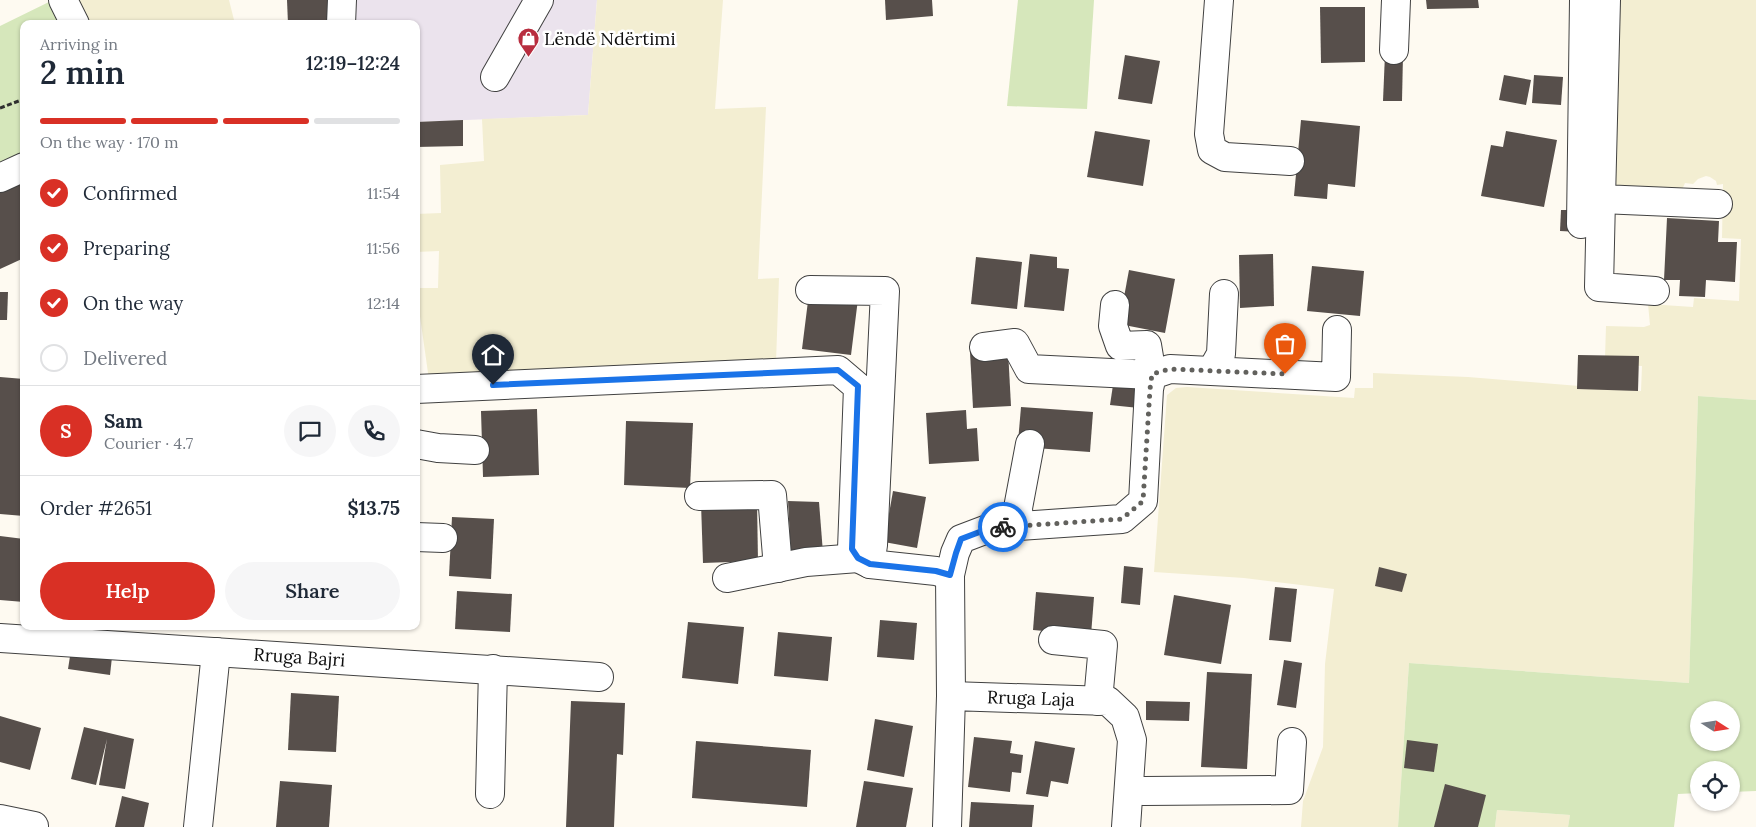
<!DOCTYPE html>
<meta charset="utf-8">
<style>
body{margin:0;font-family:Lora,serif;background:#f6f6f7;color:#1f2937;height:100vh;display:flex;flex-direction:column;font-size:19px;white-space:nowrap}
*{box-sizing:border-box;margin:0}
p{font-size:16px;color:#747a83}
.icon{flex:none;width:28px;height:28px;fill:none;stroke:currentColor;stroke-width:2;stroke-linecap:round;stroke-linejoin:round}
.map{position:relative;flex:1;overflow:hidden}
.side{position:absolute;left:20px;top:20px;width:400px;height:610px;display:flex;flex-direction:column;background:#fff;border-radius:10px;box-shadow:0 1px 4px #0004}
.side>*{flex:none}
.needle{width:32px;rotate:102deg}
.buttons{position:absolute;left:1690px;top:701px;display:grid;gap:10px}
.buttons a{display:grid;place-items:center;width:50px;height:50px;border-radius:50%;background:#fff;box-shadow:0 1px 4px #0004;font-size:25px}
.pin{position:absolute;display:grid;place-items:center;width:42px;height:42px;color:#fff;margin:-51px -21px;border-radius:50% 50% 50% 0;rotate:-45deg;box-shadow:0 0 5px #0007}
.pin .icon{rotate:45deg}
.courier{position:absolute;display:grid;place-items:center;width:50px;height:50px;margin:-25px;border:4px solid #1a73e8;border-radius:50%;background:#fff;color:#222;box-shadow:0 1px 6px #0007}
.head em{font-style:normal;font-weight:600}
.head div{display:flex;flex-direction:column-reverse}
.head{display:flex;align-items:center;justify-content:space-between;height:85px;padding:0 20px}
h1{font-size:32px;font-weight:600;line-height:38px}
.bar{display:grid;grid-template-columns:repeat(4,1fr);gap:8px 5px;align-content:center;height:60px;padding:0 20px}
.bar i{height:6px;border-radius:4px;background:#e0e1e3}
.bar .active{background:#d93025}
.bar p{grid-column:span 4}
.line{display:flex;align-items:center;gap:12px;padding:0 20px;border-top:1px solid #e0e1e3}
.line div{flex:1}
.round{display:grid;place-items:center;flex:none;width:52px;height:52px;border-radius:26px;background:#f6f6f7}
ol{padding:0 20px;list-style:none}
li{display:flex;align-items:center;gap:15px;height:55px}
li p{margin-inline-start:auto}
li .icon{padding:5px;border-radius:50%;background:#d93025;color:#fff;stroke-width:4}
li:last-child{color:#747a83}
li i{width:28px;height:28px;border:2px solid #e0e1e3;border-radius:50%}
.cta{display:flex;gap:10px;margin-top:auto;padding:10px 20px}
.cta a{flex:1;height:58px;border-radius:30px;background:#d93025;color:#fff;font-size:20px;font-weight:600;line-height:58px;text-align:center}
.cta a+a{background:#f6f6f7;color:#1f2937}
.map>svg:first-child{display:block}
</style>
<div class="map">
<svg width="1756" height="827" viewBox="0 0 1756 827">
<rect width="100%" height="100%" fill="#fefaf1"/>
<!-- industrial -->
<path fill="#ebe3ed" d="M349,0H597L588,115L416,122V24H349Z"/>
<!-- farmland -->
<g fill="#f3eed2">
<path d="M81,0H229L235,24H83L73,4Z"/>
<path d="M597,0H723L715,109L766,107L758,279L779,278L776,362L429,380L416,288H438L439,251L416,252V214L441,213L440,165L484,161L482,119L588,115Z"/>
<path d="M1615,0H1756V400L1698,396L1689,683L1409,663L1398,827H1301L1303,801L1323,747L1325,664L1334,589L1244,578L1154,572L1167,395L1176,388L1187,387L1354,398L1355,388H1373V373L1468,377L1641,391L1642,366L1612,365L1605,358L1606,326L1644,327L1650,325L1648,304L1693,307L1694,298L1739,301L1741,239L1722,238L1723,184L1717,185L1716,181L1710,177L1706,176L1698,179L1693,184L1685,183L1681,192L1619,191L1611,183Z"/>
<path d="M1497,810L1570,815L1568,827H1495Z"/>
</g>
<!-- green -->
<g fill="#d6e7bb" fill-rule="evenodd">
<path d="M53,0L65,24H24V152L0,164V26Z"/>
<path d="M1018,0H1094L1087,109L1007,106Z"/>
<path d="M1698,396L1756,400V791L1731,792V770H1699V793L1678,794L1674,827H1568L1570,815L1497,810L1495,827H1398L1409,663L1689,683ZM1699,710H1731V742H1699Z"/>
</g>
<!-- building -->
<g fill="#574f4b">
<path d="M287,0H330L331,24H288Z"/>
<path d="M885,0H932L933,16L886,20Z"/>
<path d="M1426,0H1478L1479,8L1427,9Z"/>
<path d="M1320,7H1365V62L1321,63Z"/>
<path d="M1385,54L1403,55L1402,101H1383Z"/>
<path d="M1125,55L1160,61L1152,104L1118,99Z"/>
<path d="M1504,75L1531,80L1526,105L1499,100Z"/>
<path d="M1534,75L1563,77L1561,105L1532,103Z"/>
<path d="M463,120V146L416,147V122Z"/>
<path d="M1301,120L1360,126L1355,187L1328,184L1327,199L1294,196Z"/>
<path d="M1095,131L1150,140L1143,186L1087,177Z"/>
<path d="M1506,131L1557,140L1544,207L1481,196L1491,145L1503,147Z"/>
<path d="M24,176V258L0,269V188Z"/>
<path d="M1561,210H1580V232L1560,231Z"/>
<path d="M1667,218L1719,221L1718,242H1737L1735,282L1706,280L1705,297L1679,296L1680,280H1664Z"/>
<path d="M1030,254L1057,257V268L1069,269L1064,311L1024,307Z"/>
<path d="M1273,254L1274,306L1240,308L1239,255Z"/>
<path d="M976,257L1022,262L1017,309L971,304Z"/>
<path d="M1312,266L1364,271L1360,316L1307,311Z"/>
<path d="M1129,270L1175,279L1165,333L1119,324Z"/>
<path d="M0,292H8L7,320H0Z"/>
<path d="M809,293L858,299L851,355L802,349Z"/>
<path d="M1008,350L1011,406L973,408L970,352Z"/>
<path d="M1578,355L1639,356L1638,391L1577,389Z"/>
<path d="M0,377L24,379V516L0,514Z"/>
<path d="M1142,378L1139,408L1110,405L1113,385Z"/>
<path d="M1021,407L1093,412L1090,452L1035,448L1018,442Z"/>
<path d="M537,409L539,475L483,477L481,411Z"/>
<path d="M966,410L967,429L977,428L979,461L929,464L926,413Z"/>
<path d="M626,421L693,423L690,488L624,485Z"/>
<path d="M893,491L926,497L917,548L884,542Z"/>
<path d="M757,501L758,561L703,563L701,503Z"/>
<path d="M788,501L819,502L823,553L791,556Z"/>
<path d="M452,517L494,519L491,579L449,576Z"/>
<path d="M0,536L24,539V602L0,600Z"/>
<path d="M1124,566L1143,568L1140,605L1121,603Z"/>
<path d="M1379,567L1407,574L1402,592L1375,586Z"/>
<path d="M1275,587L1297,589L1291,642L1269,640Z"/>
<path d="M457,591L512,594L510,632L455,629Z"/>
<path d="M1036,592L1094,597L1091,635L1033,630Z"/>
<path d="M1174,595L1231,605L1221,664L1164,655Z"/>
<path d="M880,620L917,623L914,660L877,657Z"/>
<path d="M688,622L744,627L738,684L682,678Z"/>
<path d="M778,632L832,637L828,681L774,676Z"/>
<path d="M71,650L112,657L110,675L68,669Z"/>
<path d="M1284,660L1302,663L1296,708L1277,705Z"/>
<path d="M1207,672L1252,674L1247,769L1201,767Z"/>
<path d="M291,693L339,696L336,752L288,750Z"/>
<path d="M571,701L625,703L623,755L617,754L614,827H566Z"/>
<path d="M1146,701L1190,702L1189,721L1146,720Z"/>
<path d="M0,716L41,728L30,770L0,762Z"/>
<path d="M875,719L913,726L904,777L867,770Z"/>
<path d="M84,727L134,739L125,789L99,785L107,739L96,785L71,779Z"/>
<path d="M974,737L1012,741L1010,753L1023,755L1021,773L1012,772L1010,792L968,787Z"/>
<path d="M1407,740L1438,744L1434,772L1404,768Z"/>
<path d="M696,741L811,750L807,807L692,798Z"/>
<path d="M1035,741L1075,748L1068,784L1051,781L1048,797L1026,794Z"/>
<path d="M280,781L332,785L329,827H276Z"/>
<path d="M864,781L913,788L906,827H856Z"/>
<path d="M1445,784L1486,795L1478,827H1434Z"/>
<path d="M122,796L149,803L144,827H115Z"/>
<path d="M971,802L1034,805L1032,827H969Z"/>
</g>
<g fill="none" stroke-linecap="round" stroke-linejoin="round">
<defs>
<g id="minor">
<path d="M63,0L75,24"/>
<path d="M1219,0L1209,134L1212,150L1225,157L1290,161"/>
<path d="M1606,0L1601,199L1718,204"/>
<path d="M341,24L342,0"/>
<path d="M1394,50L1396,0"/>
<path d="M495,77L539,0"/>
<path d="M0,178L24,167"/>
<path d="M1601,199L1599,287L1655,291"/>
<path d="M1581,224L1584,0"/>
<path d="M810,290L885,291L873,545L870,564"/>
<path d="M984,347L1015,343L1029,369L1152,375L1147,345L1120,346L1113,326L1115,305"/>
<path d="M1212,370L1221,354L1224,294"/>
<path d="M416,389L838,370L858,387L852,549L858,558L870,564L936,571L950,575"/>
<path d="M416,444L438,448L475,450"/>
<path d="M699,496L772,495L778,568"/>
<path d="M1019,526L1018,508L1030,444"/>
<path d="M416,537L443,538"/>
<path d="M727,578L806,562L858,558"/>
<path id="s1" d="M0,638L599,677"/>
<path d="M1053,640L1103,645L1098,701"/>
<path d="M951,696L950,575L955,553L961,539L990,528L1122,519L1143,501L1149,389L1152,375L1170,369L1336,377L1337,330"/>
<path d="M1129,790L1144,791L1289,790L1292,742"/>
<path d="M490,794L493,669"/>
<path d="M0,819L34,826"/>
<path d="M198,827L216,652"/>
<path id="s2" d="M947,827L951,696L1108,701L1125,717L1132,740L1126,827"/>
</g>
</defs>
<!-- minor casing -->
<use href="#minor" stroke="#414141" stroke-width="30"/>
<!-- path -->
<path stroke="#303030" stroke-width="3" stroke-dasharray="5 2.5" stroke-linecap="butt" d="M0,108L24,99"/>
<!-- minor -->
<use href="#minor" stroke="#fff" stroke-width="28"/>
</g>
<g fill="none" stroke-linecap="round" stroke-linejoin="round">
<!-- done -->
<path stroke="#62615d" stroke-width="5" stroke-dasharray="0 9" d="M1003,527L1122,519L1143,501L1150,389L1152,374L1170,369L1285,374"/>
<!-- route -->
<path stroke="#1a73e8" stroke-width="6" d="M493,385L838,370L858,386L852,549L858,558L870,564L936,571L950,575L956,553L961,539L990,528L1003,527"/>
</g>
<!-- icons -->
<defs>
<symbol id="shop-pin" viewBox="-11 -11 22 30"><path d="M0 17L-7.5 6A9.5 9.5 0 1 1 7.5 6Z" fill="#b82d3f" stroke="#fff"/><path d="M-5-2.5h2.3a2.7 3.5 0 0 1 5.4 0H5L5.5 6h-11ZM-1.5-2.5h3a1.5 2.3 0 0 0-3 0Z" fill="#fff"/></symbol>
</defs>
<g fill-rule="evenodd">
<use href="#shop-pin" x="516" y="26" width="25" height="34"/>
</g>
<g text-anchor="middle" stroke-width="5" stroke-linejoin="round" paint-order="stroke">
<!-- poi labels -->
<g font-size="18" fill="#0e0e0e" stroke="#fff" text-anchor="start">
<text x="544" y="45">Lëndë Ndërtimi</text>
</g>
<!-- street labels -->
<g font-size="18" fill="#0e0e0e" stroke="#fff">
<text dy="6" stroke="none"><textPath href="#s1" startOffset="300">Rruga Bajri</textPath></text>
<text dy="6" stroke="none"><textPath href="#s2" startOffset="211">Rruga Laja</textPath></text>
</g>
</g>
</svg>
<div class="buttons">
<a><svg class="needle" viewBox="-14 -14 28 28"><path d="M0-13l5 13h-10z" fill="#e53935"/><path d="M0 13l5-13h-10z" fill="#747a83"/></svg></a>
<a><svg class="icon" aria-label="locate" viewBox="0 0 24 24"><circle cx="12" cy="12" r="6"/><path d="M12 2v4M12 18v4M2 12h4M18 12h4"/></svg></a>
</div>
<div class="pin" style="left:1285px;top:374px;background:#ea580c"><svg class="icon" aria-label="bag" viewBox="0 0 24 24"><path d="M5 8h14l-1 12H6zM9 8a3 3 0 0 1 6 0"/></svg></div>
<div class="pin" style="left:493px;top:385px;background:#1f2937"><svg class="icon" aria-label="home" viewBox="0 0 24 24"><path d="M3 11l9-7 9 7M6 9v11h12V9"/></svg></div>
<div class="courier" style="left:1003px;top:527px"><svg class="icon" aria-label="bike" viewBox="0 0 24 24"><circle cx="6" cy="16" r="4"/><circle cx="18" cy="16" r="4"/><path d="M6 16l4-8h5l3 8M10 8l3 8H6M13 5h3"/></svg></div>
<section class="side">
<div class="head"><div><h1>2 min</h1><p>Arriving in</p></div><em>12:19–12:24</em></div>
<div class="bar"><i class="active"></i><i class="active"></i><i class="active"></i><i></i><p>On the way · 170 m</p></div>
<ol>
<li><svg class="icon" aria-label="check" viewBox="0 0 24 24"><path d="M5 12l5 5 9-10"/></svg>Confirmed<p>11:54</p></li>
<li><svg class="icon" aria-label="check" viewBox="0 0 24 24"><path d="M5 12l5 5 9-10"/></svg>Preparing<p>11:56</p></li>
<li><svg class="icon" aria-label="check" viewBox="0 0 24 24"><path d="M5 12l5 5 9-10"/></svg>On the way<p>12:14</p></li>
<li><i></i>Delivered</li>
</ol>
<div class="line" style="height:90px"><b class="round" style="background:#d93025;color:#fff">S</b><div><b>Sam</b><p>Courier · 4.7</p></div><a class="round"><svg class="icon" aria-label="chat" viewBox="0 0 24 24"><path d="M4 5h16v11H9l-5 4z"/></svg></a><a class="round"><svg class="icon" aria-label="phone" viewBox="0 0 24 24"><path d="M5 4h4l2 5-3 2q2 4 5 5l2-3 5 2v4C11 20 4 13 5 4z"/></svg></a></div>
<div class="line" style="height:65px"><div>Order #2651</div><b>$13.75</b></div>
<div class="cta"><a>Help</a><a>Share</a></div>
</section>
</div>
